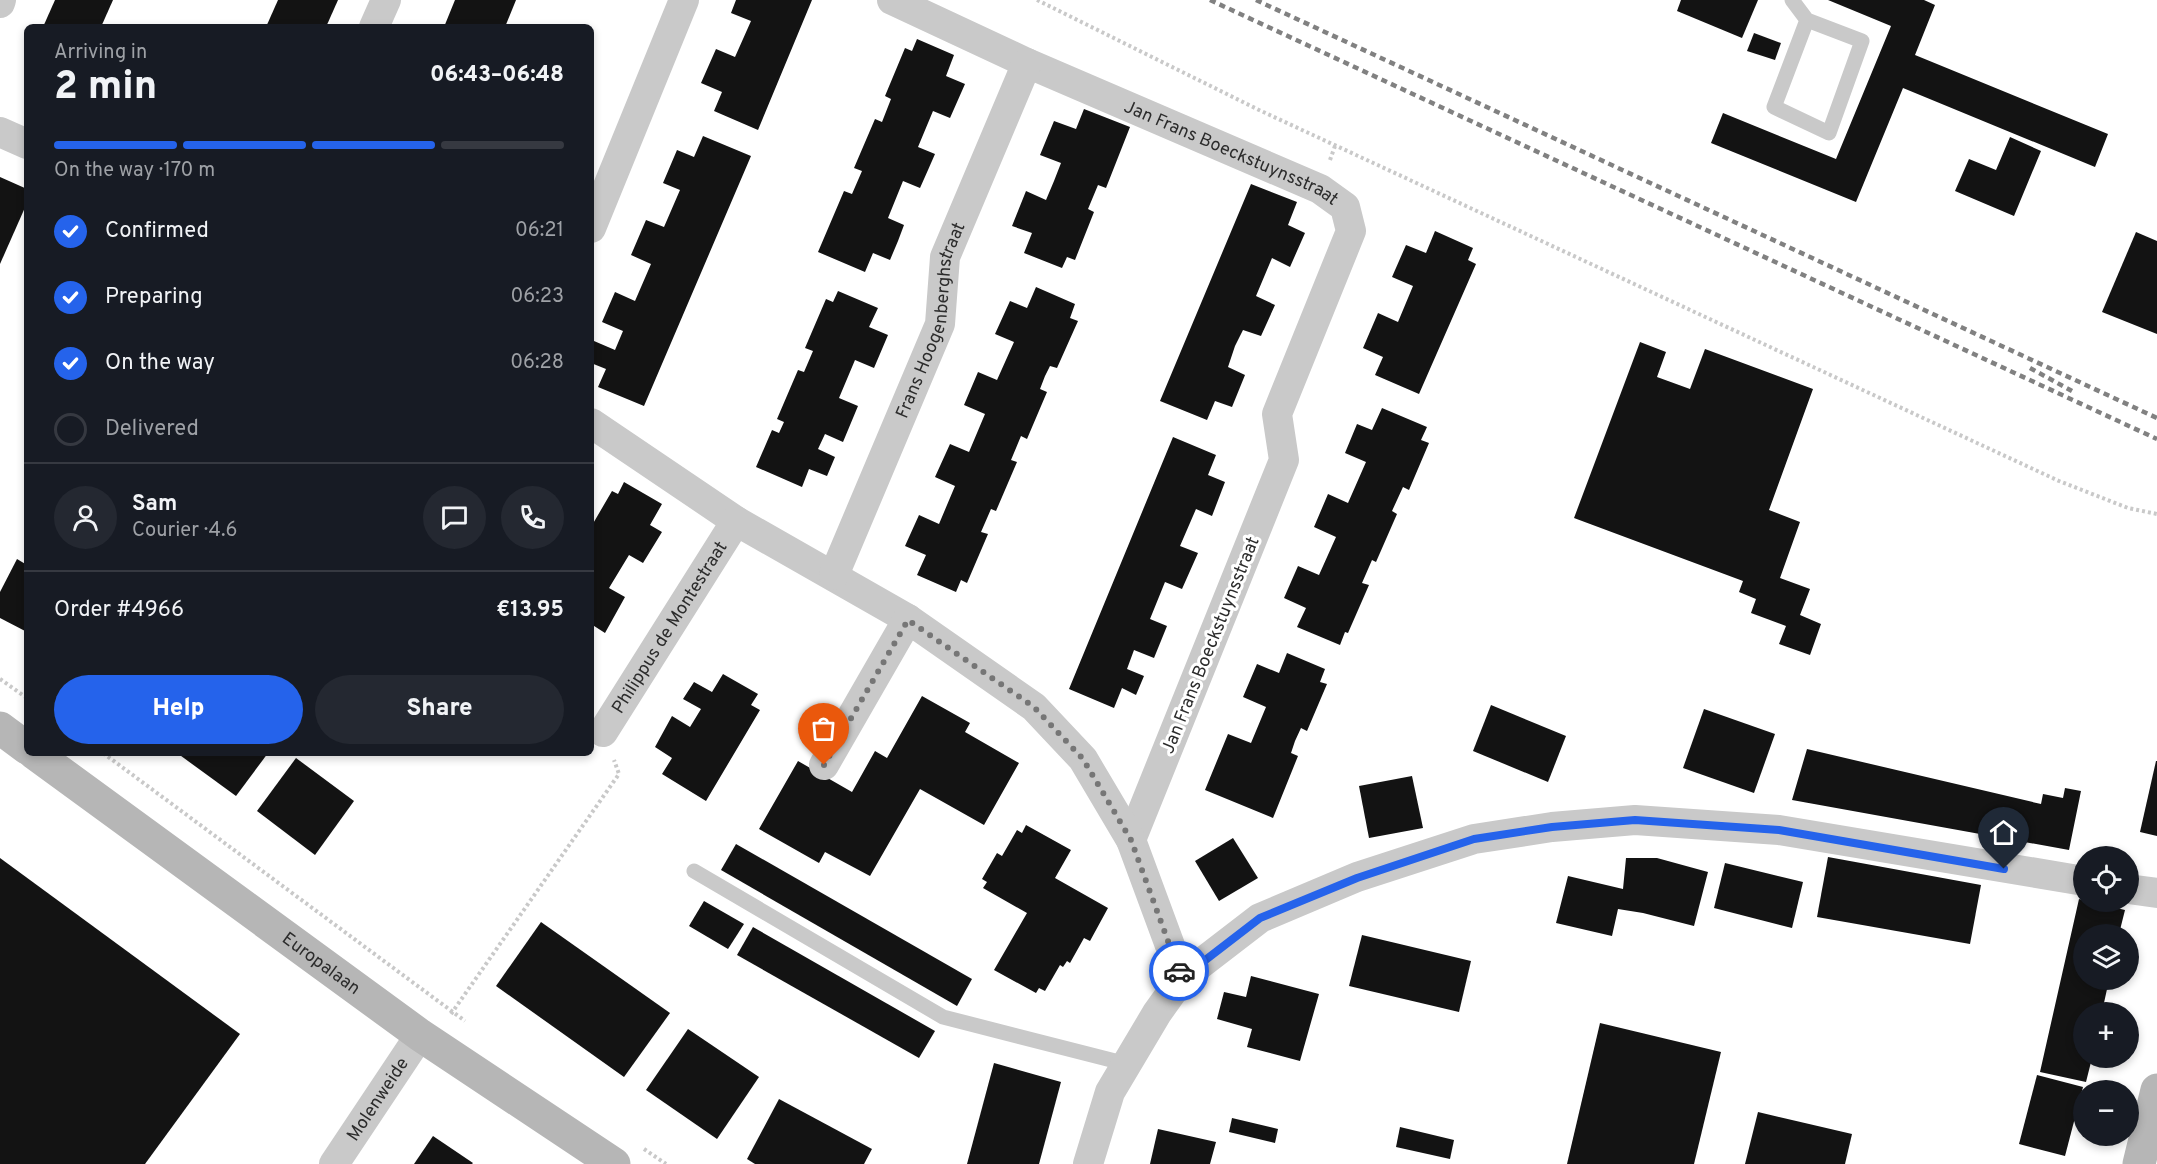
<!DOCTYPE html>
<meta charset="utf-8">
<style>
body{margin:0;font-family:Overpass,sans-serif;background:#242831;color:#f1f3f6;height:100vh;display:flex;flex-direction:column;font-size:22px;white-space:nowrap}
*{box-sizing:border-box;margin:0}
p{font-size:20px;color:#9ea1a6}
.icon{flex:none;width:33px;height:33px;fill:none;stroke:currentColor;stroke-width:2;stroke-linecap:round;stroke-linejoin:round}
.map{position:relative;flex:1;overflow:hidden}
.details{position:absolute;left:24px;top:24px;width:570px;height:732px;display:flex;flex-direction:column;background:#171b24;border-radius:9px;box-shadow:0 3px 9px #0003}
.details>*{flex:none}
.buttons{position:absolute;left:2073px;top:846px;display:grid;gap:12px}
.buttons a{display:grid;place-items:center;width:66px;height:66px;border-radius:50%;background:#171b24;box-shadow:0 3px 9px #0003;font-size:30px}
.pin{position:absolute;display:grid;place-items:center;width:51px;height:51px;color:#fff;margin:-62px -26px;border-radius:50% 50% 50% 0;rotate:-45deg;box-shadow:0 0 6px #0007}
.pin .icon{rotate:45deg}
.courier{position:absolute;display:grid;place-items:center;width:60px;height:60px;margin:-30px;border:4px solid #2563eb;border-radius:50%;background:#fff;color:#222;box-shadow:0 2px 8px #0007}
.summary em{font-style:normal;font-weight:800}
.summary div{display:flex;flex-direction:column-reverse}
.summary{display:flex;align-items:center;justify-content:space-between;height:102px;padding:0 30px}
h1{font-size:39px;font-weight:800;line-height:45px}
.bar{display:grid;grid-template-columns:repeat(4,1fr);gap:9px 6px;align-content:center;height:72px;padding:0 30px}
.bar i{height:8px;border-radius:4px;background:#363941}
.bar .active{background:#2563eb}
.bar p{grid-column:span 4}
.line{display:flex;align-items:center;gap:15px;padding:0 30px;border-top:2px solid #363941}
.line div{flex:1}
.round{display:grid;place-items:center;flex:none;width:63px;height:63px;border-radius:32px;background:#242831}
ol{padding:0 30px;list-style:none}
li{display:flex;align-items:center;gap:18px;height:66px}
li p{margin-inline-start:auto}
li .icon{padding:6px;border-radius:50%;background:#2563eb;color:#fff;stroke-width:4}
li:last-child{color:#9ea1a6}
li i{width:33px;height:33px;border:3px solid #363941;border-radius:50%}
.cta{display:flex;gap:12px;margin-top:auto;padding:12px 30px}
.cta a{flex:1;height:69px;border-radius:36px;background:#2563eb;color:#fff;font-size:24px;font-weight:800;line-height:69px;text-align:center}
.cta a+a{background:#242831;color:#f1f3f6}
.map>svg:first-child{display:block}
</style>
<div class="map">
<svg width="2157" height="1164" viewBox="0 0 2157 1164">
<rect width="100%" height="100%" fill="#fff"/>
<!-- building -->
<g fill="#131313">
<path d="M55,0H113L101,27H43Z"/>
<path d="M278,0H338L326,27H266Z"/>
<path d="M455,0H516L505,27H444Z"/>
<path d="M736,0H812L758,130L714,111L722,92L701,83L716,49L735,57L751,21L731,13Z"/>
<path d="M1681,0H1758L1742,38L1677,11Z"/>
<path d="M1828,0H1924L1935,5L1915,55L2108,134L2095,167L1903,88L1856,202L1711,143L1723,113L1836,159L1891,26Z"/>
<path d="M1754,33L1781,43L1775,60L1747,51Z"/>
<path d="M917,39L954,55L946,76L965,84L950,118L933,111L918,147L935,154L928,170L920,188L903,181L888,218L904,225L898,241L890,260L873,253L865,272L818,252L844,191L852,194L862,171L854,168L875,119L882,122L891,99L885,96L905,48L912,51Z"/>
<path d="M1084,109L1130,127L1106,188L1098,185L1088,209L1094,212L1075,260L1067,257L1062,268L1024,253L1032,233L1012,226L1026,191L1046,200L1054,181L1061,163L1040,155L1054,121L1076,129Z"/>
<path d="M703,136L751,156L644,406L598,387L606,369L591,363V348L594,341L615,350L623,331L602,322L615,292L635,301L651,264L631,255L646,220L664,227L680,190L663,183L677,150L694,157Z"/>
<path d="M2010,137L2041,151L2014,216L1955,191L1969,159L1996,170Z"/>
<path d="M0,177L27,189V203L0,264Z"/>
<path d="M1251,184L1297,202L1288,225L1305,233L1290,267L1272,258L1256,296L1275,305L1261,336L1243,330L1235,346L1228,367L1245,375L1232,407L1215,401L1207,420L1160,401Z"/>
<path d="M1435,231L1473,248L1468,260L1476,264L1419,394L1375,375L1383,357L1363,348L1378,313L1398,322L1413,286L1392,277L1406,245L1426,253Z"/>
<path d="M2136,232L2157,241V334L2102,312Z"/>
<path d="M1036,287L1075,304L1070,318L1078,321L1057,368L1050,366L1045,376L1040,389L1047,392L1027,439L1021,436L1011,460L1017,462L996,511L991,509L981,532L988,534L967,583L961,580L956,592L917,575L926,555L905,546L919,515L939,524L955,486L935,477L950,444L969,452L985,414L964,405L978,372L997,380L1014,342L995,334L1010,301L1027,308Z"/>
<path d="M838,291L878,308L869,327L888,335L874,368L855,360L839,398L858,406L843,442L825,434L818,449L835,457L827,476L809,469L802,487L756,467L772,430L779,433L784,422L777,419L798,370L804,372L813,351L805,348L826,299L833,302Z"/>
<path d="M1640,342L1666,352L1657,377L1690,389L1705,349L1813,389L1769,510L1800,522L1780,578L1810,589L1800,615L1821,624L1810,655L1779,644L1786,626L1751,613L1756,599L1739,592L1743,581L1574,518Z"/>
<path d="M1382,408L1427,427L1421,440L1429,443L1409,490L1403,487L1392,511L1397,514L1376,562L1372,560L1362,583L1369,585L1348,633L1345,632L1340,645L1297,627L1306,608L1284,598L1298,566L1319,575L1336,537L1314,527L1328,494L1348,503L1366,462L1345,453L1357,424L1372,430Z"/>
<path d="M1173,437L1216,455L1208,475L1225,482L1212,516L1196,509L1180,546L1198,553L1182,589L1165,582L1150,619L1167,626L1154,658L1134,650L1127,669L1144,676L1136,695L1122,688L1114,708L1069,689Z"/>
<path d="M624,482L662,504L650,525L662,532L643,563L629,555L609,588L625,597L605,633L591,624V527L612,491L618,494Z"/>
<path d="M17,559L27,565V632L0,618V592Z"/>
<path d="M1287,653L1325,669L1320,682L1327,684L1307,731L1301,728L1295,741L1291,753L1298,756L1273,818L1205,790L1228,734L1251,743L1266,707L1243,697L1257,664L1279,673Z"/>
<path d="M723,674L758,694L751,705L760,710L706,801L662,774L672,758L655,747L672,716L690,727L701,709L683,699L694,682L712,692Z"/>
<path d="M922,696L970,723L965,732L1019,763L984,825L920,789L870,876L825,852L819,863L759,829L798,761L852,792L875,751L887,758Z"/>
<path d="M1491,705L1566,736L1548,782L1473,751Z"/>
<path d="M1704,709L1775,734L1754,793L1683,768Z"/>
<path d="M1807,749L2041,804L2043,794L2063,798L2065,788L2081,791L2069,850L1792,800Z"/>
<path d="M177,753H268L236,796Z"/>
<path d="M296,758L354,801L315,855L257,811Z"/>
<path d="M2156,761H2157V836L2140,832Z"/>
<path d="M1412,776L1423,828L1369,838L1359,786Z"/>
<path d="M1026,825L1071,850L1055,878L1108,908L1090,941L1084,938L1070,963L1067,961L1063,967L1060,965L1045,991L1039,988L1036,993L994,970L1027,913L983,888L987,882L982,879L997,853L1002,856L1017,830L1022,833Z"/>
<path d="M1233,838L1258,878L1219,901L1195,861Z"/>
<path d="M736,844L972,979L957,1006L721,870Z"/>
<path d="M1828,857L1981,885L1970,944L1817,917Z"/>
<path d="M0,858L240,1034L145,1164H0Z"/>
<path d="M1626,858H1657L1708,872L1694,926L1643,913L1618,909L1612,936L1556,923L1568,876L1623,889Z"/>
<path d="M1725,863L1803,882L1792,928L1714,908Z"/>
<path d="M2079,899L2125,910L2119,934H2084V980H2109L2102,1012H2084V1058H2092L2086,1082L2040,1072Z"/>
<path d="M704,901L744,924L728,949L689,926Z"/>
<path d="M541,922L670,1013L624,1077L496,986Z"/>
<path d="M753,927L935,1031L919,1058L737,955Z"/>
<path d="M1362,935L1471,961L1459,1012L1349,986Z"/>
<path d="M1251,976L1319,994L1300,1061L1247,1047L1252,1029L1217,1019L1224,992L1246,997Z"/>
<path d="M1600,1023L1721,1052L1694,1164H1567Z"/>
<path d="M688,1029L759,1077L717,1139L646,1090Z"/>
<path d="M994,1063L1061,1082L1039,1164H967Z"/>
<path d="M2037,1075L2083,1087L2065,1156L2019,1144Z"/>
<path d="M779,1099L872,1149L864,1164H755L747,1159Z"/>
<path d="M1758,1112L1852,1134L1845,1164H1745Z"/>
<path d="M1232,1118L1278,1129L1275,1143L1229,1132Z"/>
<path d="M1400,1127L1454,1140L1450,1159L1396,1147Z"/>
<path d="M1158,1129L1216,1142L1210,1164H1150Z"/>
<path d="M433,1136L473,1163L472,1164H414Z"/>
</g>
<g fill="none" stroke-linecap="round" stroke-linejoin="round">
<!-- path -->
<g stroke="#c9c9c9" stroke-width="4" stroke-dasharray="3 3" stroke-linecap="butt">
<path d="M1037,0L1259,110L2059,481L2128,508L2157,514"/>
<path d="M1330,160L1335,146"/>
<path d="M0,679L27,698"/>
<path d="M103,753L465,1021"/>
<path d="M451,1014L619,774L614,760"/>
<path d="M644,1149L666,1164"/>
</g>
<!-- lane -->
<g stroke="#c9c9c9" stroke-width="15">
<path d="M1792,0L1807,20L1862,41L1829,133L1774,107L1807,20"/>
<path d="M694,871L943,1017L1127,1064"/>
</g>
<!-- street -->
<g stroke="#c9c9c9" stroke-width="30">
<path id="s1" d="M892,0L1027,63L1320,189L1345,207L1351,231L1277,414L1284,460L1131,840"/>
<path d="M0,3L1,0"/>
<path d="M374,27L386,0"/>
<path d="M0,132L27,144"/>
<path d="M591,228L684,0"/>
<path d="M591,423L736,521L908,619L1034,707L1083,759L1131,840L1182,978"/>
<path id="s2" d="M834,575L940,324L945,257L1027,63"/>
<path id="s3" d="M603,732L736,521"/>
<path d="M824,765L908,619"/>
<path d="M2128,889L2157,893"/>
<path id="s4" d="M334,1164L420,1035"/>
<path d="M1088,1164L1110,1092L1157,1013L1182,978L1260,918L1357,877L1474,839L1552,827L1635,820L1779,830L2084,881"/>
</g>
<!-- secondary -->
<g stroke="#b6b6b6" stroke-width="33">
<path d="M0,728L27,748"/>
<path id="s5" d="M34,753L420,1035L614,1164"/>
<path d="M2139,1164L2157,1090"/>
</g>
<!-- rail -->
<g stroke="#818181" stroke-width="4.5" stroke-dasharray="6 4.5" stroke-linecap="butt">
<path d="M1210,0L2157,439"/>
<path d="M1256,0L2157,418"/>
<path d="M2030,368L2072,391"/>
</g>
</g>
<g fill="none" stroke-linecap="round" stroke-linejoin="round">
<!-- done -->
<path stroke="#767676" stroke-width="6" stroke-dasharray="0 10.8" d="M824,765L908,620L1034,707L1083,759L1131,840L1179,971"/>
<!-- route -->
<path stroke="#2563eb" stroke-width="8" d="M1179,971L1182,978L1260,918L1357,878L1474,839L1552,827L1635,820L1779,830L2004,869"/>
</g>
<g text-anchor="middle" stroke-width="6" stroke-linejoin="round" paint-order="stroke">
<!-- street labels -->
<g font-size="18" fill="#2c2c2c" stroke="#fff">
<text dy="6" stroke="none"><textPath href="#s1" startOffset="372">Jan Frans Boeckstuynsstraat</textPath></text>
<text dy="6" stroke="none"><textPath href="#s2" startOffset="274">Frans Hoogenberghstraat</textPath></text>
<text dy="6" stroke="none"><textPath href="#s3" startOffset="124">Philippus de Montestraat</textPath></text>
<text transform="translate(1210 645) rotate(-68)" y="6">Jan Frans Boeckstuynsstraat</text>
<text dy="6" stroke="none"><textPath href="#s5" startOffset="356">Europalaan</textPath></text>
<text dy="6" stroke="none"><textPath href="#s4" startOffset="78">Molenweide</textPath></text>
</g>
</g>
</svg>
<div class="buttons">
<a><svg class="icon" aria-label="locate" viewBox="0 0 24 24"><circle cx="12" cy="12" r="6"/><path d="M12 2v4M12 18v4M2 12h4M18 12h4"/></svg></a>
<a><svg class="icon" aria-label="layers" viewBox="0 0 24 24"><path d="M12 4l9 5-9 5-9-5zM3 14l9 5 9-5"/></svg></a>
<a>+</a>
<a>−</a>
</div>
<div class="pin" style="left:824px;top:765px;background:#ea580c"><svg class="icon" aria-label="bag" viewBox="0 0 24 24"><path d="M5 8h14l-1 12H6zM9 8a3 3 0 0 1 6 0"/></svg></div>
<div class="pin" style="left:2004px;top:869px;background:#1f2937"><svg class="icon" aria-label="home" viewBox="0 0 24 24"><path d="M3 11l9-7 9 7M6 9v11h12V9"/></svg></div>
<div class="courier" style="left:1179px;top:971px"><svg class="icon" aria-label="car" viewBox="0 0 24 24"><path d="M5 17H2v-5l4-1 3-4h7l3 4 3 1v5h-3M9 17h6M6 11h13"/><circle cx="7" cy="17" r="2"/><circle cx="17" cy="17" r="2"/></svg></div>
<section class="details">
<div class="summary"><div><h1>2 min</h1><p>Arriving in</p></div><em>06:43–06:48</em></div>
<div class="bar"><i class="active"></i><i class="active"></i><i class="active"></i><i></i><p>On the way · 170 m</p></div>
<ol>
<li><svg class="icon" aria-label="check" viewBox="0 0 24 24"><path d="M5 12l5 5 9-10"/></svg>Confirmed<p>06:21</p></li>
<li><svg class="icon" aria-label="check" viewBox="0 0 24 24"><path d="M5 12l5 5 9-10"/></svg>Preparing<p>06:23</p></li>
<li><svg class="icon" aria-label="check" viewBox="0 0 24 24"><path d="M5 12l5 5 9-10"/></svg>On the way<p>06:28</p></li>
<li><i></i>Delivered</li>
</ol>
<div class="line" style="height:108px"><a class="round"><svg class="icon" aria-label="person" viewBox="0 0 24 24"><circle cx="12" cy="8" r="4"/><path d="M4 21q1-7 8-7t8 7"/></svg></a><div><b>Sam</b><p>Courier · 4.6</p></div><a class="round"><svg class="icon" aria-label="chat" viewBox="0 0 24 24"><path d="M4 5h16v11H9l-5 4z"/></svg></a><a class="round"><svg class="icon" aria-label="phone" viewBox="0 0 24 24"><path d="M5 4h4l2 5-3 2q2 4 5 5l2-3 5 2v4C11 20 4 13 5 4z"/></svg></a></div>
<div class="line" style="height:78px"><div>Order #4966</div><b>€13.95</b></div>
<div class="cta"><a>Help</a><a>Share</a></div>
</section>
</div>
